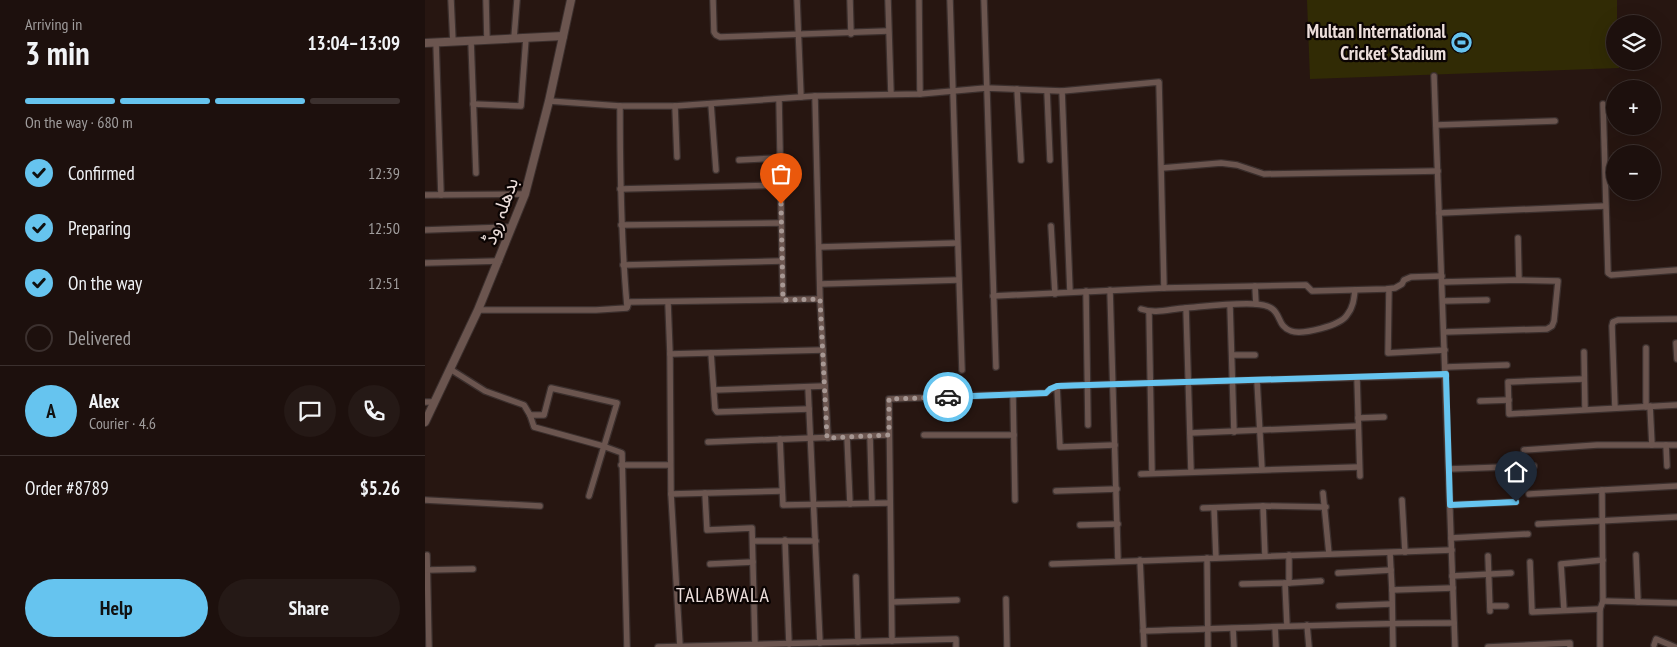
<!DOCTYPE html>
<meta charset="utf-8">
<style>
body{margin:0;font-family:"PT Sans Narrow","Noto Sans Arabic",sans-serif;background:#251916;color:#f1f3f6;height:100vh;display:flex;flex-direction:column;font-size:19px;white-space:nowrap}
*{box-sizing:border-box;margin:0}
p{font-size:16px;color:#a09d9d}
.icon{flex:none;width:28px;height:28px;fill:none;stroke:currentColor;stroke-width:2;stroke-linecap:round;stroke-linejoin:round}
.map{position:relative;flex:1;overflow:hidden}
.side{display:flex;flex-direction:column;background:#1d100d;width:425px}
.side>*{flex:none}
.fabs{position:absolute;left:1181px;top:15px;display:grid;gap:10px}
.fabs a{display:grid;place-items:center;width:55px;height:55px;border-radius:50%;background:#1d100d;box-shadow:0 5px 20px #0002,0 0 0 1px #3b302e;font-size:25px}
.pin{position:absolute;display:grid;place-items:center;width:42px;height:42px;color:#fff;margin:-51px -21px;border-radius:50% 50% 50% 0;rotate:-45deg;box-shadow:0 0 5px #0007}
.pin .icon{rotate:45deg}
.courier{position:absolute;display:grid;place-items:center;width:50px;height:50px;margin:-25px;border:4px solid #66c4ef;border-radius:50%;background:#fff;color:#222;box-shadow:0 1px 6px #0007}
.summary em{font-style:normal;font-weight:800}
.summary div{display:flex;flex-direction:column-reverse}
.summary{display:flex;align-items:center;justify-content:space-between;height:85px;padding:0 25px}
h1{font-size:32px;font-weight:800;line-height:38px}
.bar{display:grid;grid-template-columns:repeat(4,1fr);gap:8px 5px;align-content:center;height:60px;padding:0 25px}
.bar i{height:6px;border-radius:4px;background:#3b302e}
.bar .current{background:#66c4ef}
.bar p{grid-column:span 4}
.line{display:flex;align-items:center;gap:12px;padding:0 25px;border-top:1px solid #3b302e}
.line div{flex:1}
.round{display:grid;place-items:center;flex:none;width:52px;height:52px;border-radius:26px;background:#251916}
ol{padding:0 25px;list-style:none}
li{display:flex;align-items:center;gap:15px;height:55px}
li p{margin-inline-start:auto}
li .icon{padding:5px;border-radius:50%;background:#66c4ef;color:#111;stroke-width:4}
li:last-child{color:#a09d9d}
li i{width:28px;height:28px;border:2px solid #3b302e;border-radius:50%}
.action{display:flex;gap:10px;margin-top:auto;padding:10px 25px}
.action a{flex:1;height:58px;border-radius:30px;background:#66c4ef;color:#111;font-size:20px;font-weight:800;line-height:58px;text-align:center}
.action a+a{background:#251916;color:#f1f3f6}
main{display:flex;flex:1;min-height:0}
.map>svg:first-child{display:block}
</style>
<main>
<section class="side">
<div class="summary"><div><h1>3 min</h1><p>Arriving in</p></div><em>13:04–13:09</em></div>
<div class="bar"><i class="current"></i><i class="current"></i><i class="current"></i><i></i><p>On the way · 680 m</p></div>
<ol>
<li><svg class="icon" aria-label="check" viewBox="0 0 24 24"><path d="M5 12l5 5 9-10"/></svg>Confirmed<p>12:39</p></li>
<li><svg class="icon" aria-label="check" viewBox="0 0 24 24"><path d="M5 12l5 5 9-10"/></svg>Preparing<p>12:50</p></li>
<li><svg class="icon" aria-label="check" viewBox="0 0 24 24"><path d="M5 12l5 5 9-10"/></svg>On the way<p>12:51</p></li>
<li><i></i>Delivered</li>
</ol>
<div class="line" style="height:90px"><b class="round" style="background:#66c4ef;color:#111">A</b><div><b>Alex</b><p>Courier · 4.6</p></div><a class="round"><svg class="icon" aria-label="chat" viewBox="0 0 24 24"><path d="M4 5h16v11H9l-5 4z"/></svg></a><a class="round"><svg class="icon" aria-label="phone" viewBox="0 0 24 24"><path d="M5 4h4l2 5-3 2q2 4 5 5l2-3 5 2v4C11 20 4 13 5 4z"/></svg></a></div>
<div class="line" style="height:65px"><div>Order #8789</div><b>$5.26</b></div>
<div class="action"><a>Help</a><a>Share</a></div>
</section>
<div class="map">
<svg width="1252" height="647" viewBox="0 0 1252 647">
<rect width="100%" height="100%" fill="#271611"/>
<!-- green -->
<path fill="#312b05" d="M882,0H1192V24H1190V61H1194V68L885,79Z"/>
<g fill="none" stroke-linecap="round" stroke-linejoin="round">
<defs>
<g id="street">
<path d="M26,0L28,42"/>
<path d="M61,0L62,40"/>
<path d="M288,0L289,32L291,35L295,37L463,31"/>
<path d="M372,0L376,97"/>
<path d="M425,0L426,34"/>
<path d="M463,0L466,94"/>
<path d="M494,0L495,94"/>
<path d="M525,0L537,370"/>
<path d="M559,0L571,367"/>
<path d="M89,38L92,0"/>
<path d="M46,41L51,173"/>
<path d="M11,42L16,195"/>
<path d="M1009,76L1030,647"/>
<path d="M592,89L596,160"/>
<path d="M622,91L625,160"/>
<path d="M637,91L645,292"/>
<path d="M390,96L395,299L403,438"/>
<path d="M354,99L358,300"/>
<path d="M124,101L195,106H250L390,96L495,94L561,88L637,91L734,82L739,288"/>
<path d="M48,104L96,106L101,38"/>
<path d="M286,104L291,170"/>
<path d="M1178,104L1183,273L1186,275L1252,270"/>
<path d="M195,106C195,173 196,239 202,306"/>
<path d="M250,106L252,157"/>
<path d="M1011,125L1130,121"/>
<path d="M314,160L355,158"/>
<path d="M737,168L796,163L812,165L839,174L1013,171"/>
<path d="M195,189L355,185"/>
<path d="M0,195L100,194"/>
<path d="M1014,213L1180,206"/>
<path d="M196,225L356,223"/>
<path d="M626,226L630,294"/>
<path d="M0,230L87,227"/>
<path d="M1093,238L1094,280"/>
<path d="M394,247L532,243"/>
<path d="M0,263L74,261"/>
<path d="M198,265L357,261"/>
<path d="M1017,282L1094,280L1133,281L1129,321L1127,326L1122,329L1019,332"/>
<path d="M395,284L533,280"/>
<path d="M830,286L831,304"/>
<path d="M964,289L963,353L1020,350"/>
<path d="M685,290L693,561"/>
<path d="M661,291L663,425"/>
<path d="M568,296L739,288L881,285L887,291L961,289L970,288L977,284L979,280L986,277L1017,276"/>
<path d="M1018,301L1062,300"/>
<path d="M243,303L245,354L246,494L255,646"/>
<path d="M805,305L809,432"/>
<path d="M761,308L766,471"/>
<path d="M716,309C730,314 745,309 760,308C783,306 807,303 829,304C861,305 848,325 866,331C877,335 915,326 922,315C928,308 929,299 930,290"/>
<path d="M53,310H171L202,308L204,302L395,299"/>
<path d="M724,312L727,473"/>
<path d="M1251,343L1252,359"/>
<path d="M1221,348V407"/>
<path d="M1159,352L1160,409"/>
<path d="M286,353L290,409L292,412L384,409"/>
<path d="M245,354L398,350"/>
<path d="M807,355H830"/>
<path d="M1021,367L1082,365"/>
<path d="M25,369L60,391L99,405L105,415L109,427L178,446L197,453L202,647"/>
<path d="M932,378L935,476"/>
<path d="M1159,379L1083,382L1084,414L1252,405"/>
<path d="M832,381L837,469"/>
<path d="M383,387L395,643"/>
<path d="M632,387L635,447L690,445"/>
<path d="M289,390L400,386"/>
<path d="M588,394L590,500"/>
<path d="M1055,401L1084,400"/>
<path d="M0,402H9"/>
<path d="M1225,406L1227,445"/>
<path d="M1190,408L1187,326L1188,322L1193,320L1252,319"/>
<path d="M105,415H119L126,388L192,403L164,496"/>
<path d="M933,418L959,417"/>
<path d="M765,433L933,426"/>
<path d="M499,435H589"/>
<path d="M445,436L447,503"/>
<path d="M422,437L425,504"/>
<path d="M355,439L358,505L465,503"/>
<path d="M283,442L464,435"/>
<path d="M1241,445L1242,466"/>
<path d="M1099,450L1172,445H1252"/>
<path d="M196,465H245"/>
<path d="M1024,469L1109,466"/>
<path d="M716,474L934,467"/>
<path d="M631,491L692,489"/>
<path d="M280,493L282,530L327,528L330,645"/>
<path d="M898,493L904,554"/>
<path d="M246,494L357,491"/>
<path d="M1104,494L1252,486"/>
<path d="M0,500L115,506"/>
<path d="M977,500L980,552"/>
<path d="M1025,505L1091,502"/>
<path d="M838,506L840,556"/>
<path d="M778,508L838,506L901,507"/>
<path d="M789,508L791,558"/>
<path d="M1113,524L1252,517"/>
<path d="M655,525L693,524"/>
<path d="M1026,538L1103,534"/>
<path d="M360,540L364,644"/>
<path d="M328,541H391"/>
<path d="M965,553L967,590L1028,588"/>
<path d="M2,555L4,647"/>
<path d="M1211,555L1213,602"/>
<path d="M1063,556L1065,611"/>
<path d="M782,558L783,647"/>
<path d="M715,560L719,647"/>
<path d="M1105,562L1107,612L1175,609"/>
<path d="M285,564L328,562"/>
<path d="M627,564L1027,550"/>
<path d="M2,570L48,569"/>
<path d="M913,573L966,570"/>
<path d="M1027,576L1086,573"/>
<path d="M431,577L433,642"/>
<path d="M864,583L896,581"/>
<path d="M817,584L860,583"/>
<path d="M967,590L968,647"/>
<path d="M581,599L582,647"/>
<path d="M1178,601L1252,603"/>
<path d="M467,602L532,600"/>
<path d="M914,606L966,604"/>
<path d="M1065,606H1081"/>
<path d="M1139,610L1136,564L1178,560"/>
<path d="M882,625L884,647"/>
<path d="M862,626L860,583H864V555"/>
<path d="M850,627L851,647"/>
<path d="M808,629L809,647"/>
<path d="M718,631C822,628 925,623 1029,623"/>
<path d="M467,641L464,399L621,393C630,384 645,386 658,385L1021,375"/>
<path d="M1229,645L1231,639L1250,647"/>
<path d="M233,647L531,639V647"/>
<path d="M1063,647L1145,643V647"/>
<path d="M1175,647V609L1178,601L1177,490"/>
</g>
<g id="secondary">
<path d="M0,43L138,36"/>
<path d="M0,422L53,310L100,194L124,101L146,0"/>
</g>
</defs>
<!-- street casing -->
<use href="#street" stroke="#3b2f2d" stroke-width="8"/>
<!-- secondary casing -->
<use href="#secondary" stroke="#3b2f2d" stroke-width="10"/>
<!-- street -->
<use href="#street" stroke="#6b554f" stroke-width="5.5"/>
<!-- secondary -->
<use href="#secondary" stroke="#6b554f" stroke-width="8"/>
</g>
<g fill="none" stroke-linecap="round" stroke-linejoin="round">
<!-- done -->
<path stroke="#a79894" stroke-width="5" stroke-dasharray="0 9" d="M356,204L358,300L395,299L402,438L464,435V399L523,397"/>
<!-- route -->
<path stroke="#66c4ef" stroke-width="6" d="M523,397L621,393L625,389L632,386L1021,374L1025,505L1091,502"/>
</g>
<!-- icons -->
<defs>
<symbol id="stadium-disc" viewBox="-11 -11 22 22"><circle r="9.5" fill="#66c4ef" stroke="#0b0403"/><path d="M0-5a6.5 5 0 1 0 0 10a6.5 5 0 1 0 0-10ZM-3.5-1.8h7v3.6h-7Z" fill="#111"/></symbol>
</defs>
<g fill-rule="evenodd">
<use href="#stadium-disc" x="1024" y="30" width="25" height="25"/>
</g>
<g text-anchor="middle" stroke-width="4.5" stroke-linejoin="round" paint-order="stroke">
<!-- poi labels -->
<g font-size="19" font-weight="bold" fill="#ecdedb" stroke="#0b0403" text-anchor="end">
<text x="1021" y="38">Multan International<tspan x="1021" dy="22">Cricket Stadium</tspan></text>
</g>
<!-- street labels -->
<g font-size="19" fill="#ecdedb" stroke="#0b0403">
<text transform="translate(75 211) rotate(-70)" y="7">بدھلہ روڈ</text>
</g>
<!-- neighbourhood labels -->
<g font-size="20" letter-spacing="1" fill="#ecdedb" stroke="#0b0403">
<text x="298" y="602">TALABWALA</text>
</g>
</g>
</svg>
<div class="fabs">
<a><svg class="icon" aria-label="layers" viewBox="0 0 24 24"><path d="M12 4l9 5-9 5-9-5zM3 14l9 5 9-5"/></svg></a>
<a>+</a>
<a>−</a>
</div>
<div class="pin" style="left:356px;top:204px;background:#ea580c"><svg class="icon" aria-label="bag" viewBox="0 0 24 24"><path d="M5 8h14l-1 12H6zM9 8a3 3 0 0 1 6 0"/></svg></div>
<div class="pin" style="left:1091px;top:502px;background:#1f2937"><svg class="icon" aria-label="home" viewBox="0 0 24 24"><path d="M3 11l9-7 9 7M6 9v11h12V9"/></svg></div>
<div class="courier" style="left:523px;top:397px"><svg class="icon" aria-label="car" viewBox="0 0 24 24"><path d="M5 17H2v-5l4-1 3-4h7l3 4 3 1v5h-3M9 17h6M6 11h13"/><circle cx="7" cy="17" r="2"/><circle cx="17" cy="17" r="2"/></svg></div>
</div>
</main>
